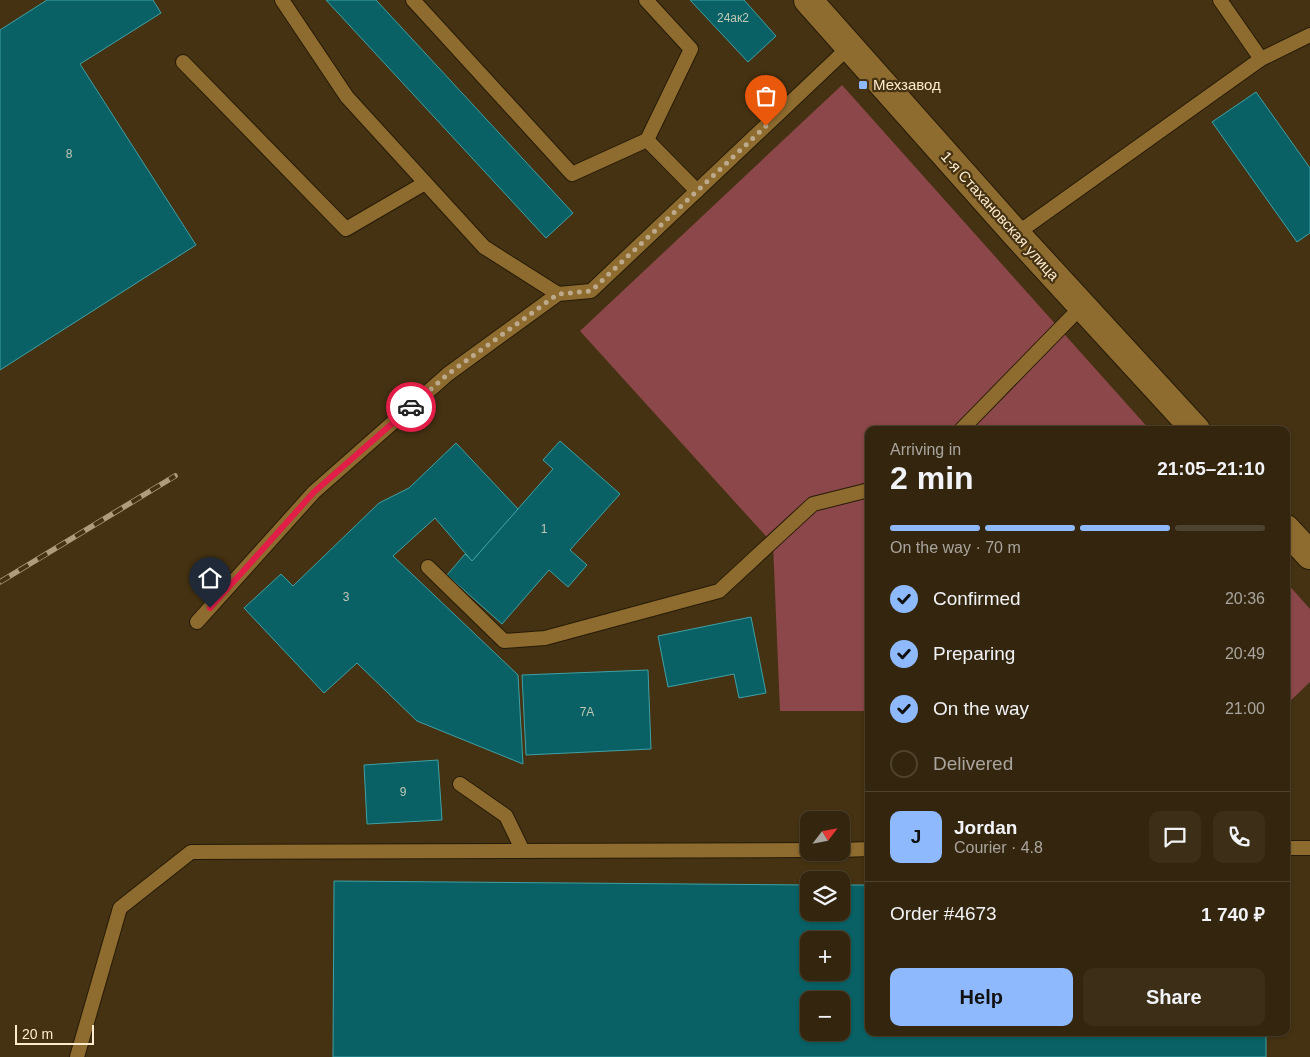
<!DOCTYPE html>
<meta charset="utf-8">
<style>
body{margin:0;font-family:Arial,sans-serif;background:#3c2e17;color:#f1f3f6;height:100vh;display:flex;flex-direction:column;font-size:19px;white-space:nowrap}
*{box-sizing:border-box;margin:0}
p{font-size:16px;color:#a9a59e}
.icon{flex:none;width:28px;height:28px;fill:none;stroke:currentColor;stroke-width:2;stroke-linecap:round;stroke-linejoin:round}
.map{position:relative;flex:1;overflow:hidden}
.side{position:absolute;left:865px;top:426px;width:425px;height:610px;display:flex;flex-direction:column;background:#34260e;border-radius:10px;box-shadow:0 1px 4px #0004,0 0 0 1px #4e432e}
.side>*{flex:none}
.needle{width:32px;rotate:58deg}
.buttons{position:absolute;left:800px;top:811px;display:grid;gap:10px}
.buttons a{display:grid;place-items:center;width:50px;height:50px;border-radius:10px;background:#34260e;box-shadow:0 1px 4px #0004,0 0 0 1px #4e432e;font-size:25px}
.scale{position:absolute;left:15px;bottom:12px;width:79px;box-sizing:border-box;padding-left:5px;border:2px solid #feebcd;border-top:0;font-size:14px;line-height:18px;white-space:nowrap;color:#feebcd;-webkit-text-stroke:4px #453212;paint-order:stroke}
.pin{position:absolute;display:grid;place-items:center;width:42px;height:42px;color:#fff;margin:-51px -21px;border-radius:50% 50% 50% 0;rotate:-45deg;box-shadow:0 0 5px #0007}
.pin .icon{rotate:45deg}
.courier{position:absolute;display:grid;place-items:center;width:50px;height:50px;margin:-25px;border:4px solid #e11d48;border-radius:50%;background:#fff;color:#222;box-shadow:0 1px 6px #0007}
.head em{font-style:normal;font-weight:600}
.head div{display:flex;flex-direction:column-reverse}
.head{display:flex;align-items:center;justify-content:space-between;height:85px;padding:0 25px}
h1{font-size:32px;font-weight:600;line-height:38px}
.bar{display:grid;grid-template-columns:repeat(4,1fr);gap:8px 5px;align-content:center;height:60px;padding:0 25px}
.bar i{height:6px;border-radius:4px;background:#4e432e}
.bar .active{background:#8eb9fc}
.bar p{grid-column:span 4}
.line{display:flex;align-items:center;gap:12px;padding:0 25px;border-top:1px solid #4e432e}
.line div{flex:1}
.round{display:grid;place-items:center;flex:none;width:52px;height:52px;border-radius:10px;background:#3c2e17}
ol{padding:0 25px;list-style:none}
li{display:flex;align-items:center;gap:15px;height:55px}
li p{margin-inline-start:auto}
li .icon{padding:5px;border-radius:50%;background:#8eb9fc;color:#111;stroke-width:4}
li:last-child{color:#a9a59e}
li i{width:28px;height:28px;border:2px solid #4e432e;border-radius:50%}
.button{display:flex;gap:10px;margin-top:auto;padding:10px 25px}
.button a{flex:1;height:58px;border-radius:10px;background:#8eb9fc;color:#111;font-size:20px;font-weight:600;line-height:58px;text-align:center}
.button a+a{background:#3c2e17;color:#f1f3f6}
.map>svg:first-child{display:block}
</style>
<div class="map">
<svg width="1310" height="1057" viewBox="0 0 1310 1057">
<rect width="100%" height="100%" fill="#453212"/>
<!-- forest -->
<g fill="#8b4749">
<path d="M842,85L1150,430H869V711H780L773,544L580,331Z"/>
<path d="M1286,582L1310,609V682L1286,705Z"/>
</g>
<!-- building -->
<g fill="#096165" stroke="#3fa0a5" fill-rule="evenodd">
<path d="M47,0H153L161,13L80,64L196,245L0,370V30Z"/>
<path d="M326,0H376L573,213L546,238Z"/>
<path d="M690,0H744L776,36L748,62Z"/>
<path d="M1256,92L1310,168V233L1297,242L1212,122Z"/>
<path d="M560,441L620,494L570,550L587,565L568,587L549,570L502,624L447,575L465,554L472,561L553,469L543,460Z"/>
<path d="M456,443L518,509L472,561L435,518L393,556L518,675L523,764L417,721L357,663L324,693L244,608L281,574L293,586L379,503L409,488Z"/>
<path d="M751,617L766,693L739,698L734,674L668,687L658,636Z"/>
<path d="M648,670L651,749L526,755L522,675Z"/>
<path d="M438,760L442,820L367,824L364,765Z"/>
<path d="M334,881L809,885V912H841V885H869V1032H1266V1057H333ZM809,940H841V972H809ZM809,1000H841V1032H809Z"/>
</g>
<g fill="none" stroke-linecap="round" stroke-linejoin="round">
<defs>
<g id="lane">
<path d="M282,0L347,97L484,247L558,294L591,291L849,47"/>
<path d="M413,0L572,174L647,140L691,49L646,0"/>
<path d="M1220,0L1261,59"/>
<path d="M183,62L346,229L425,183"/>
<path d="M647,140L697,191"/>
<path d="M1016,234L1261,59L1310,35"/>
<path d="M961,430L1082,306"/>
<path d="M428,567L504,641L545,638L719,591L813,504L869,490"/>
<path d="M197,622L314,492L448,374L558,294"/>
<path d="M460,784L506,816L523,851"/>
<path d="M1286,848H1310"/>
<path d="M841,850L869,849"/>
<path d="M77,1057L120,908L191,852L809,850"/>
</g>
<g id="secondary">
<path d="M808,0L1016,234L1196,430"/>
<path d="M1286,529L1310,555"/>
</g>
</defs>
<!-- lane casing -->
<use href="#lane" stroke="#261b08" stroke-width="16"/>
<!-- secondary casing -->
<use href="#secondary" stroke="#261b08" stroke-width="30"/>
<!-- lane -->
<use href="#lane" stroke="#8e6b2e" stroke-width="14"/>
<!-- secondary -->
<use href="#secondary" stroke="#8e6b2e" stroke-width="28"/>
<defs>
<path id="rail" d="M0,582L175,476"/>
</defs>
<!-- rail casing -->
<use href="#rail" stroke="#af9c7d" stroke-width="5.5"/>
<!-- rail -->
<use href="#rail" stroke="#453212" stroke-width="4" stroke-dasharray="11" stroke-linecap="butt"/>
</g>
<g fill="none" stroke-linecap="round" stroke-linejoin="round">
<!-- done -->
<path stroke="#bdaa8c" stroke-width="5" stroke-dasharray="0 9" d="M411,407L448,374L558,294L591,291L766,126"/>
<!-- route -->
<path stroke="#e11d48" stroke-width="6" d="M210,608L314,492L411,407"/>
</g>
<!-- markers -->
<rect fill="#8eb9fc" stroke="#453212" stroke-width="2" x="858" y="80" width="10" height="10" rx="2.5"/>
<g text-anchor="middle" stroke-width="4.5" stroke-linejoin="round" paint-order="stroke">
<!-- number labels -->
<g font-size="12" fill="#c1c8b3">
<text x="733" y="22">24ак2</text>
<text x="69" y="158">8</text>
<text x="544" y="533">1</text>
<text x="346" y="601">3</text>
<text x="587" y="716">7А</text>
<text x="403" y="796">9</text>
</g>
<!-- poi labels -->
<g font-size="15" fill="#feebcd" stroke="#453212" text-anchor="start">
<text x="873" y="90">Мехзавод</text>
</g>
<!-- street labels -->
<g font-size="15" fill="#feebcd" stroke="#453212">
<text transform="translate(1000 216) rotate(48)" y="5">1-я Стахановская улица</text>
</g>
</g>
</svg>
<div class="buttons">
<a><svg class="needle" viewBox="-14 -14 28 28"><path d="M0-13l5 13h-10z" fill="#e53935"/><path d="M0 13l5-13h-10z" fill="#a9a59e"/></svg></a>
<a><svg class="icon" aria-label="layers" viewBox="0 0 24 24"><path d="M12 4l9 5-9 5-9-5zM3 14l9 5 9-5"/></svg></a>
<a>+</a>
<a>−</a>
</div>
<div class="scale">20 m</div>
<div class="pin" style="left:766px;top:126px;background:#ea580c"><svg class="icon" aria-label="bag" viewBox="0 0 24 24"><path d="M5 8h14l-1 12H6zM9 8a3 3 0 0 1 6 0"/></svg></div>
<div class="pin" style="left:210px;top:608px;background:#1f2937"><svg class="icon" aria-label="home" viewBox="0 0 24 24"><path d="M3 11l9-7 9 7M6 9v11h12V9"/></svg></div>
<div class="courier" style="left:411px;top:407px"><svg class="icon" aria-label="car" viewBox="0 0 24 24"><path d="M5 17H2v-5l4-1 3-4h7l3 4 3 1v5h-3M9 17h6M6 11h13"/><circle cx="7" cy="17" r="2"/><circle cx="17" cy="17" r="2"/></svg></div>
<section class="side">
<div class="head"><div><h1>2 min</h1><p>Arriving in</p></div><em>21:05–21:10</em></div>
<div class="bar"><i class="active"></i><i class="active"></i><i class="active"></i><i></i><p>On the way · 70 m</p></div>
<ol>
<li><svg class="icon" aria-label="check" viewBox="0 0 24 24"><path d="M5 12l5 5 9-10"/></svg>Confirmed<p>20:36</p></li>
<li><svg class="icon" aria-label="check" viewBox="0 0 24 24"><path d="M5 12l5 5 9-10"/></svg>Preparing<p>20:49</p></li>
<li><svg class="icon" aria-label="check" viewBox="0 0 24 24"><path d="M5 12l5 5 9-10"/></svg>On the way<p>21:00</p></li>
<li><i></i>Delivered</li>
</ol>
<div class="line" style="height:90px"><b class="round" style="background:#8eb9fc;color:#111">J</b><div><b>Jordan</b><p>Courier · 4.8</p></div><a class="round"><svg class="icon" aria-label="chat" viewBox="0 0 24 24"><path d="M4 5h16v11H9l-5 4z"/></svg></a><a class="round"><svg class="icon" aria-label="phone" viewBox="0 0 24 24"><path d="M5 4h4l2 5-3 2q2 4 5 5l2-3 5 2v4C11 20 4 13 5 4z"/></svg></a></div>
<div class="line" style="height:65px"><div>Order #4673</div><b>1 740 ₽</b></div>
<div class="button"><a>Help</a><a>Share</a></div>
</section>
</div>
